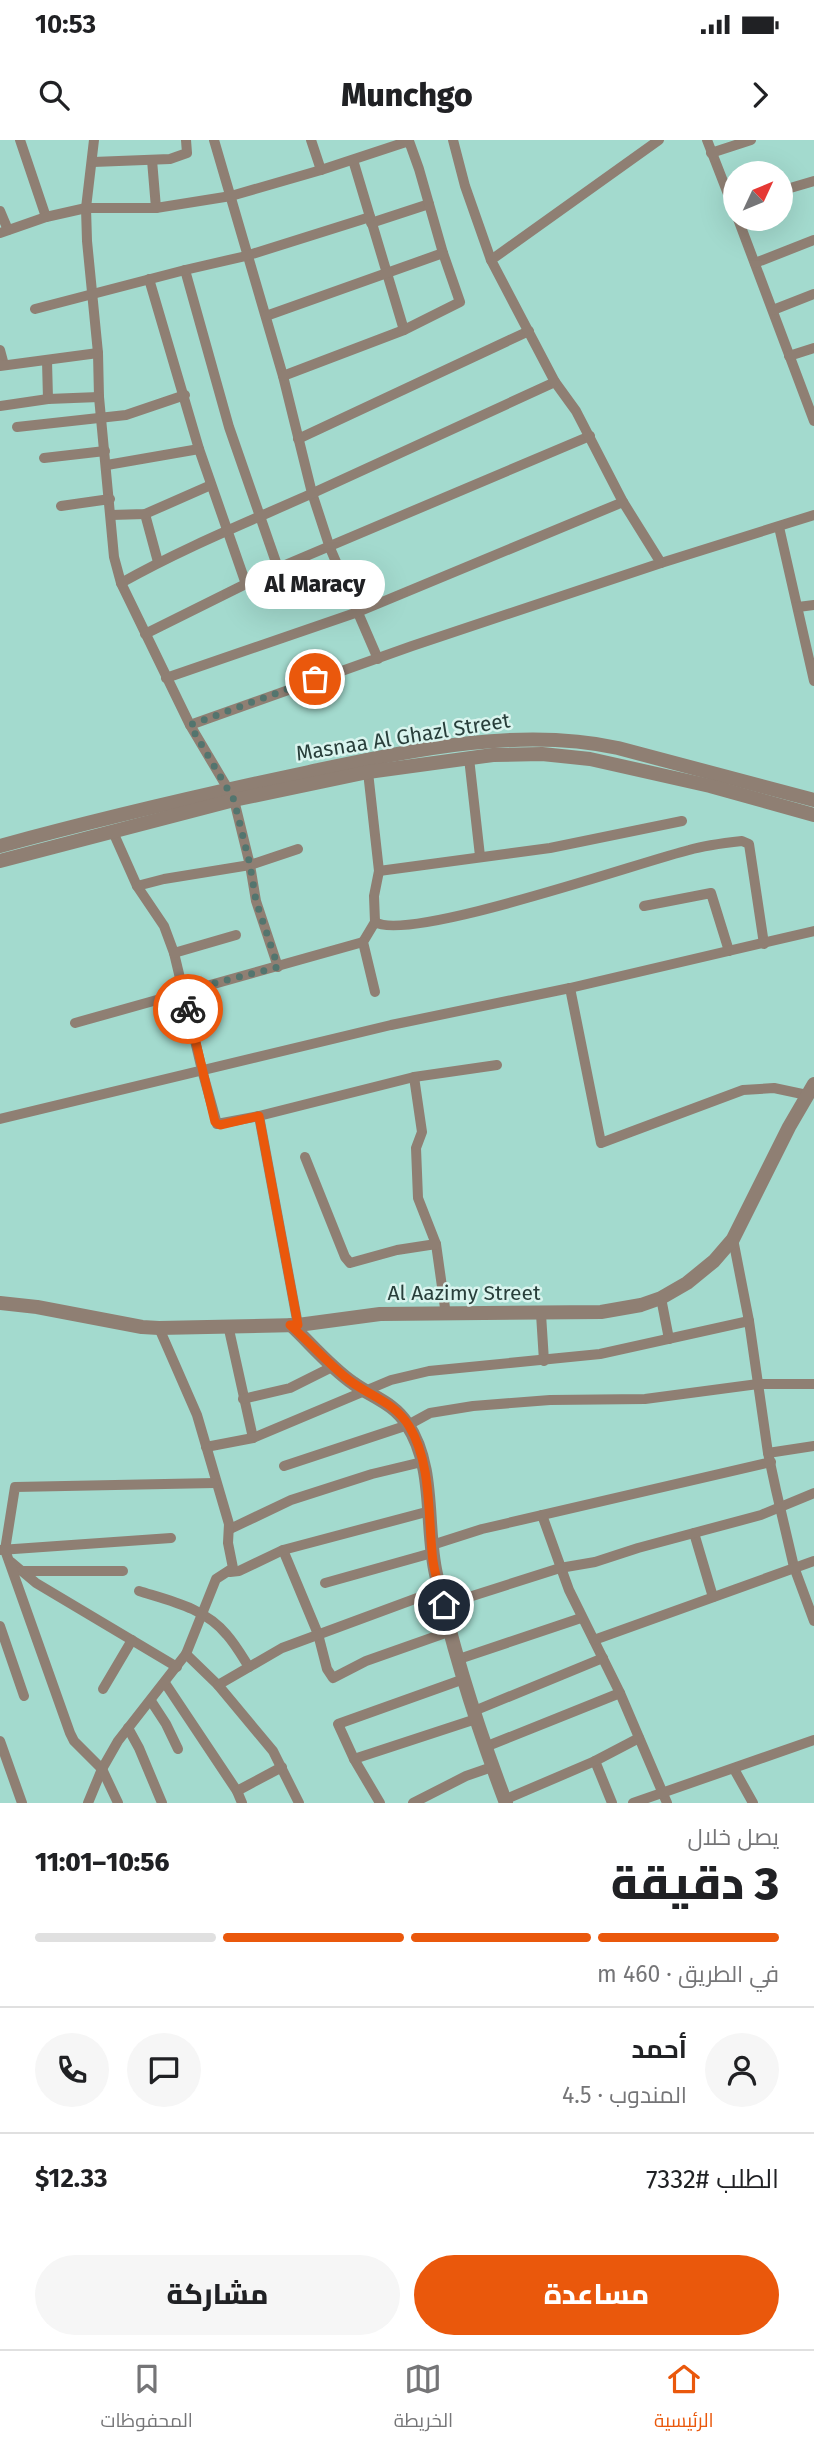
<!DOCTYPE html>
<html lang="ar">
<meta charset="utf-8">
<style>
body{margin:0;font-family:"Fira Sans",Cairo,sans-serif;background:#f6f6f6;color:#202124;direction:rtl;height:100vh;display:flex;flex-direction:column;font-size:26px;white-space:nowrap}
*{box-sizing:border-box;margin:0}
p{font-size:23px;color:#757577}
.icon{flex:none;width:38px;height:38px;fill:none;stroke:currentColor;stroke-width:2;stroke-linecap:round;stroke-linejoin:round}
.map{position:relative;height:1663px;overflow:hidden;direction:ltr}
.panel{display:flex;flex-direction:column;background:#fff;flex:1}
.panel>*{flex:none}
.needle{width:46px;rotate:46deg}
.buttons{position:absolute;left:723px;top:21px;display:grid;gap:14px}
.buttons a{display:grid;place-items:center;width:70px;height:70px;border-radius:50%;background:#fff;box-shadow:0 7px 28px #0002;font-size:35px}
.pin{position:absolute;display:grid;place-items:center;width:60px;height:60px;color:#fff;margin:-30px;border:4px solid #fff;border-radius:50%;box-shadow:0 2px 7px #0007}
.courier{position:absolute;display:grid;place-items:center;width:70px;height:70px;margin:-35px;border:5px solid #ea580c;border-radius:50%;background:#fff;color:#222;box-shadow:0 2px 9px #0007}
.bubble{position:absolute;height:49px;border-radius:24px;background:#fff;box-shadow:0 7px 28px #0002;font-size:23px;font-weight:800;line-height:49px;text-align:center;direction:rtl}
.overview em{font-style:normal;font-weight:800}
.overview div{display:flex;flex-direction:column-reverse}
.overview{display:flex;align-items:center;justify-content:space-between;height:119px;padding:0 35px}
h1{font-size:46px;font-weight:800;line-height:52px}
.bar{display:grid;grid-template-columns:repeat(4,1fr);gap:10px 7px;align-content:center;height:84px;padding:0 35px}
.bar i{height:9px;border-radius:5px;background:#e0e0e0}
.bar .on{background:#ea580c}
.bar p{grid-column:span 4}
.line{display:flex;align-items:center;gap:18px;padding:0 35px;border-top:2px solid #e0e0e0}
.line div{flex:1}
.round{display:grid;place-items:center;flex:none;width:74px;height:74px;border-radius:37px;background:#f6f6f6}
.primary-button{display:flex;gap:14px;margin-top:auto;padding:14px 35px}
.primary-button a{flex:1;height:80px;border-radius:42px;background:#ea580c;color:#fff;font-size:28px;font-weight:800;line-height:80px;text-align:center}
.primary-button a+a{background:#f6f6f6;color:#202124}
.status{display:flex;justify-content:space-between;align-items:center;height:49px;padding:0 35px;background:#fff;direction:ltr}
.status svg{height:19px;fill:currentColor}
header{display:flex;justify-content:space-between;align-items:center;height:91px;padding:0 35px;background:#fff;font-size:32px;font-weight:800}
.tab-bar{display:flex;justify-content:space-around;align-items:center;height:98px;border-top:2px solid #e0e0e0;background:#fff;font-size:19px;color:#757577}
.tab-bar a{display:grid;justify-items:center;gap:4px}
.tab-bar .on{color:#ea580c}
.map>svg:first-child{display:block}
</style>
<div class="status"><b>10:53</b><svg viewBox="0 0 49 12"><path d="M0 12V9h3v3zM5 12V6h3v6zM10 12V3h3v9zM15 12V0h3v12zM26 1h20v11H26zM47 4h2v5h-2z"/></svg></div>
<header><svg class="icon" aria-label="forward" viewBox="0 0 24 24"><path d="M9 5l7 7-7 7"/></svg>Munchgo<svg class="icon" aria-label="search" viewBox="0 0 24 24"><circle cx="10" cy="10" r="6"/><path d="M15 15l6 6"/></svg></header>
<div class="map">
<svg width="814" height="1663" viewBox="0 0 814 1663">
<rect width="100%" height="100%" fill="#a3dace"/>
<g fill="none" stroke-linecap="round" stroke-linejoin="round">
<!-- minor -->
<g stroke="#8f7f73" stroke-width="10">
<path d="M20,0L46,77"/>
<path d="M94,0L86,68L87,101L98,213L99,257L114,417L121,443L190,585"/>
<path d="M214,0L283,236L312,353L330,408L378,519"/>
<path d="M311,0L321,30"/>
<path d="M453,0L465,46L491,120"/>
<path d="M707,0L735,72"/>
<path d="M711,13L751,0"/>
<path d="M152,20L156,68"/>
<path d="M353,20L404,190"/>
<path d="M93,22L170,19L187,13L186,0"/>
<path d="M780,51L814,41"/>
<path d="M0,71L8,90"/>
<path d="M738,79L814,281"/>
<path d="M371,83L429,64"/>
<path d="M0,93L46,77L86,68H156L231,56L321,30L409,1L419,29L443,113L460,162L404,190L283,236"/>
<path d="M755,123L814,100"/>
<path d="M185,130L229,287L278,428"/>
<path d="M149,139L199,309L246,444"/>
<path d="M35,169L185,130L246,116L370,77"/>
<path d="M773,170L814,154"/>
<path d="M266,176L443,113"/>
<path d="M0,210L4,225"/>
<path d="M789,216L814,208"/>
<path d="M47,221L48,259"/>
<path d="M0,226L98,213"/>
<path d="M0,266L48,259L99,257"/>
<path d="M17,287L126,275L185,255"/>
<path d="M298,299L529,191"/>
<path d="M44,318L105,311"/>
<path d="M107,325L199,309"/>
<path d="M61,366L110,359"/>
<path d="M145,374L158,422"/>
<path d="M111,375L145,374L211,345"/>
<path d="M779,387L814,541"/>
<path d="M661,423L814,375"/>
<path d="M121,443C183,408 248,382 313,353C394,316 475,279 555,242"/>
<path d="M798,467L814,465"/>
<path d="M145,494L278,428L590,296"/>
<path d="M166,538L358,472L623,362"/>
<path d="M469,618L480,716"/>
<path d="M368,632L379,731L374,756L375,782L363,802L375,852"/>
<path d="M228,649L190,585L412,506L661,423L623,362L576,271L555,242L491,120L659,0"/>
<path d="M234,660L250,725L256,761L278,827"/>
<path d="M113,692L137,746L164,786L174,813L202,930L217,984L259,976L414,937L497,925"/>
<path d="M379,731L550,708L682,681"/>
<path d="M137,746L164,739L250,725L298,709"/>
<path d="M644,766L711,753L729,811"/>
<path d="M375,782C408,803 640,722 689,710C706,705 724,703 742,701L749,704L764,804"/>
<path d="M174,813L236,795"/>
<path d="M570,848L601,1003L743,950L774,948L807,955"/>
<path d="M75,883L363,802"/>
<path d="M414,937L422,992L416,1008L418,1058L436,1104L446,1175"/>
<path d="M259,976L298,1185"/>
<path d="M0,979L391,885L570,848L814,791"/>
<path d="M305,1017L345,1117L350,1123L397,1110L436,1104"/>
<path d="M733,1099L749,1181L768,1313L776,1350L794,1427L814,1481"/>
<path d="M661,1158L669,1199"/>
<path d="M541,1174L544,1221"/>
<path d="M228,1185L253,1298"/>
<path d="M243,1259L290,1248L334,1226"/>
<path d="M206,1307L253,1298L391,1240L429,1231L600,1214L749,1181"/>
<path d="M768,1313L814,1306"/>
<path d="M284,1326L408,1285L430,1273L473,1266L550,1260L645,1259L758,1244H814"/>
<path d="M542,1375L569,1450L620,1553L667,1663"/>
<path d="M230,1389L291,1360L372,1334L422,1322"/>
<path d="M694,1393L713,1457"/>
<path d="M432,1405L482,1389L771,1322"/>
<path d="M0,1410L171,1398"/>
<path d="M283,1410L318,1494L327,1529L333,1538L366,1521L451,1491"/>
<path d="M11,1422L36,1443L177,1527"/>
<path d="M22,1431H123"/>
<path d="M230,1432L239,1431L283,1410L430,1371"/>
<path d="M325,1443L432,1413"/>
<path d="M139,1451C171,1461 205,1468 227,1495C235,1504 242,1516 249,1527"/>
<path d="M444,1465L560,1428L595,1422L638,1408L761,1375L814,1353"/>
<path d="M0,1486L24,1556"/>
<path d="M594,1500L814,1421"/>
<path d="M186,1514L218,1545L273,1611L299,1663"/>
<path d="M459,1519L581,1478"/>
<path d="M165,1543L237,1651L242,1663"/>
<path d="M218,1545L282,1508L439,1450"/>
<path d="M103,1549L132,1500"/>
<path d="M151,1561L166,1584L178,1609"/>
<path d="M474,1571L603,1518"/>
<path d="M128,1588L139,1608L162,1663"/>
<path d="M0,1601L22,1663"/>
<path d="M485,1607L620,1553"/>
<path d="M354,1619L476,1579"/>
<path d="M595,1621L612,1663"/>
<path d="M734,1629L753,1663"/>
<path d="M237,1651L282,1627"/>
<path d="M504,1660L595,1621L639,1598"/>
<path d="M88,1663L102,1629L118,1601L186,1514L216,1439L233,1428L228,1403L229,1384L197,1275L159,1188"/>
<path d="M118,1663L102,1629L74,1601L70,1593L5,1410L15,1347L215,1343"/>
<path d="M380,1663L354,1619L338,1584L464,1539"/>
<path d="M413,1663L466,1636L492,1627"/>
<path d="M633,1663L814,1600"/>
</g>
<!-- tertiary -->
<g stroke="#8f7f73" stroke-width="14">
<path d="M0,706C102,678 206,654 309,632C409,611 517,586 618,608L814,660"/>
<path d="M0,721L234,660L368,632L493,615L542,614L590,619L710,646L814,675"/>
<path d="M0,1163L37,1167L142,1187L159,1188L298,1185L380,1174L601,1172L641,1165L661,1158L687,1143L714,1121L733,1099L789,987L814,944"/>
<path d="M291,1185C311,1204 330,1227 353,1243C372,1257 394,1263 407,1284C436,1327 425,1386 436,1434C453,1511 478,1589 506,1663"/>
</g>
</g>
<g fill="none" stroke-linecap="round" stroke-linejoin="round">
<!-- done -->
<path stroke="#53756e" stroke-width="7" stroke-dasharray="0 12.6" d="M188,869L184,851L278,827L256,761L250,725L234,660L190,585L315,539"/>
<!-- route -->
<path stroke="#ea580c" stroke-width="9" d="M188,869L215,982L220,985L259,976L298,1185H290C309,1202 326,1221 345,1237C366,1255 394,1261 409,1286C431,1322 428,1371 432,1412C433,1430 439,1448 444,1465"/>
</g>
<g text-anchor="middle" stroke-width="5" stroke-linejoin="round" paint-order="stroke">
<!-- street labels -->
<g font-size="21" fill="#283e3a" stroke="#d9f4ee">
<text transform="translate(403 597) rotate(-9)" y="7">Masnaa Al Ghazl Street</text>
<text x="464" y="1160">Al Aazimy Street</text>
</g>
</g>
</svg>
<div class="buttons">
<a><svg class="needle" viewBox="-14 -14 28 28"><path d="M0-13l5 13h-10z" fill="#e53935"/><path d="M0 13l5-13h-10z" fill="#757577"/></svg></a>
</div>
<div class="pin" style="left:315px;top:539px;background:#ea580c"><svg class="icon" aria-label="bag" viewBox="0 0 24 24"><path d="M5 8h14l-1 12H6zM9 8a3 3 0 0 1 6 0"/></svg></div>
<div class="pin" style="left:444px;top:1465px;background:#1f2937"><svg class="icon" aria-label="home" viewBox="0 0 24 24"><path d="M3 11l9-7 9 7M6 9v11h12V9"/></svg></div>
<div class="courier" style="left:188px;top:869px"><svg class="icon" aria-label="bike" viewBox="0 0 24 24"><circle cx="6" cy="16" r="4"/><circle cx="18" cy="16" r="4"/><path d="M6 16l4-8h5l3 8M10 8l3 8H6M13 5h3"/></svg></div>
<div class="bubble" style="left:245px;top:420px;width:140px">Al Maracy</div>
</div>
<section class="panel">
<div class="overview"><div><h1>3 دقيقة</h1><p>يصل خلال</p></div><em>10:56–11:01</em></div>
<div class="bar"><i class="on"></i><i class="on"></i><i class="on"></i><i></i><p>في الطريق · 460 m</p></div>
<div class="line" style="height:126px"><a class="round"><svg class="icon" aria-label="person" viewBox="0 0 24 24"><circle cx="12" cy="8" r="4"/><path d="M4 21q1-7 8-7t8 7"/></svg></a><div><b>أحمد</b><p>المندوب · 4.5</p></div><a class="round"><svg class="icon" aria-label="chat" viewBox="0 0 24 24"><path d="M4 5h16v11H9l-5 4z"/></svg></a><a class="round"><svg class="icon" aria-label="phone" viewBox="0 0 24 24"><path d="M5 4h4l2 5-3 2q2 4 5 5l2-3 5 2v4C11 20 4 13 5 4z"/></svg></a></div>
<div class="line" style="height:91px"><div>الطلب #7332</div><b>$12.33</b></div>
<div class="primary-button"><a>مساعدة</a><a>مشاركة</a></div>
</section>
<nav class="tab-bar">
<a class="on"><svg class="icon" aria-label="home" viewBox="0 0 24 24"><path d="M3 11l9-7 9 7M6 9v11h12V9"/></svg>الرئيسية</a>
<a><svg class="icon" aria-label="map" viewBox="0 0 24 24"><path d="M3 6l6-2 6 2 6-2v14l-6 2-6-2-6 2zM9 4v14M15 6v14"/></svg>الخريطة</a>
<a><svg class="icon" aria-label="saved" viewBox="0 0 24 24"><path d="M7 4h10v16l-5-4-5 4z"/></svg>المحفوظات</a>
</nav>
